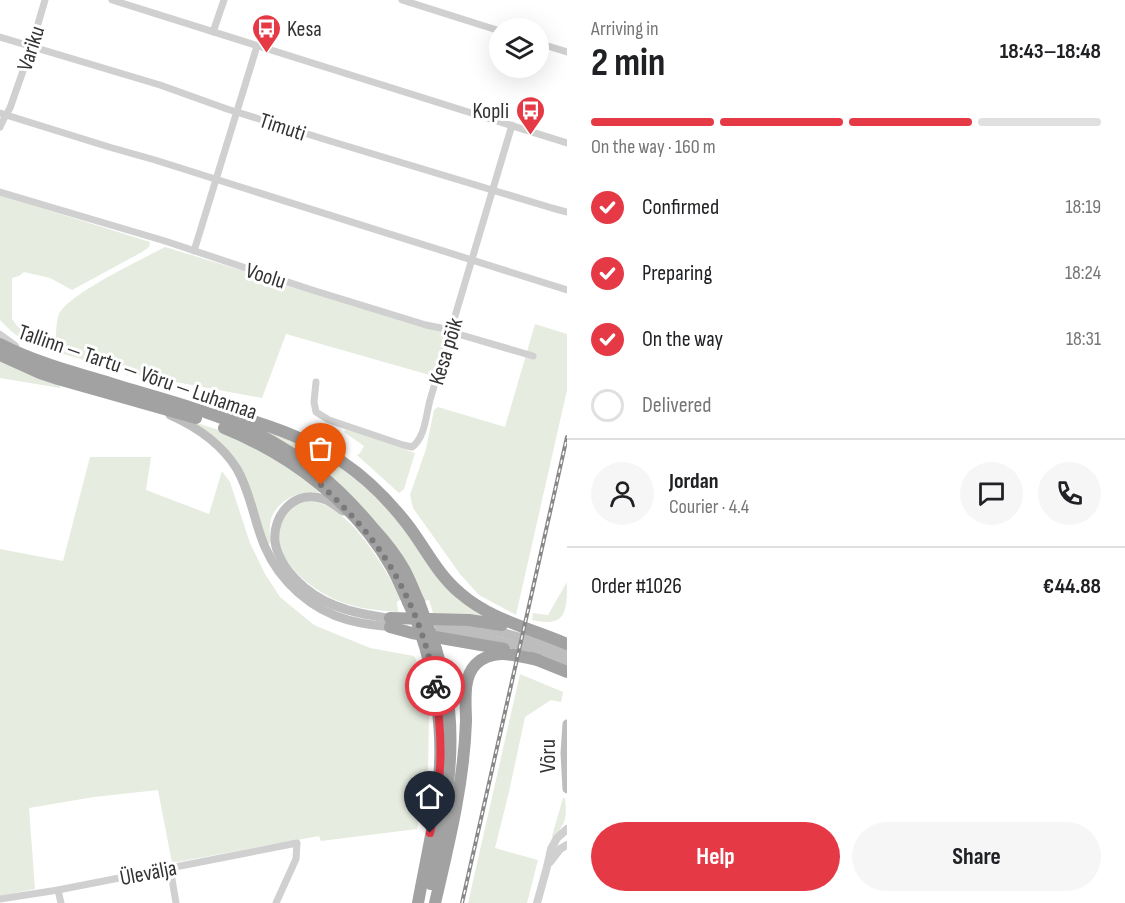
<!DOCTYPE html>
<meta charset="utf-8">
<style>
body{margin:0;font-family:"Sofia Sans Condensed",sans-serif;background:#f6f6f6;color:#202124;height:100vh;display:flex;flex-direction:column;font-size:22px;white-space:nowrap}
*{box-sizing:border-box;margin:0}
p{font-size:20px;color:#757577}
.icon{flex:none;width:33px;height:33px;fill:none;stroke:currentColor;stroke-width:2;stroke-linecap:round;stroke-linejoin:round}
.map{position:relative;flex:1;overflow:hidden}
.side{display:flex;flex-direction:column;background:#fff;width:558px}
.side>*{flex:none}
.controls{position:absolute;left:489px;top:18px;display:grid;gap:12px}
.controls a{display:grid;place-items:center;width:60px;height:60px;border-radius:50%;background:#fff;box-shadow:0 6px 24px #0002;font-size:30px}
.pin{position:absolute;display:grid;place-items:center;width:51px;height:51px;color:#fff;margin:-62px -26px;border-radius:50% 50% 50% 0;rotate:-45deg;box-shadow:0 0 6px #0007}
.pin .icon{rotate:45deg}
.courier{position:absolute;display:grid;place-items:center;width:60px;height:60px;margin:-30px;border:4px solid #e63946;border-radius:50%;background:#fff;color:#222;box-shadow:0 2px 8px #0007}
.overview em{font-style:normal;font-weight:700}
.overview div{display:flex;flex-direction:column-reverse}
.overview{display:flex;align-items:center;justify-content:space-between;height:102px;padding:0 24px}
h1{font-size:39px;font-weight:700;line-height:45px}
.bar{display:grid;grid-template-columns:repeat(4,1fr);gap:9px 6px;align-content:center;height:72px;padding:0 24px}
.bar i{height:8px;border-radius:4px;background:#e0e0e0}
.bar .active{background:#e63946}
.bar p{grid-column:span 4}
.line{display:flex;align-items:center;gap:15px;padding:0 24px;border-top:2px solid #e0e0e0}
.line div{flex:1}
.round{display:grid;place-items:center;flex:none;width:63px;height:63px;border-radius:32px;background:#f6f6f6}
ol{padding:0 24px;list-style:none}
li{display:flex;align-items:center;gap:18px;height:66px}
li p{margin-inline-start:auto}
li .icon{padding:6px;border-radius:50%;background:#e63946;color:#fff;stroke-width:4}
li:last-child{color:#757577}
li i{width:33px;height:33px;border:3px solid #e0e0e0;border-radius:50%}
.cta{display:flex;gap:12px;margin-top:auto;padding:12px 24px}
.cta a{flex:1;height:69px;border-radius:36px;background:#e63946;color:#fff;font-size:24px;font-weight:700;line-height:69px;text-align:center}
.cta a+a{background:#f6f6f6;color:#202124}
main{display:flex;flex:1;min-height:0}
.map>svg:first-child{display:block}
</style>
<main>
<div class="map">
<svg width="567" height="903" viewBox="0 0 567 903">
<rect width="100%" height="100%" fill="#fff"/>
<!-- green -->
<g fill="#e6ecdf">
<path d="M0,195L150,242L149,247L142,252L72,290L50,278L24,272L19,276L12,278V319L18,327L38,339L47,340L51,343L56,341C56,333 56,322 59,314C68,294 143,259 165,247L447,333L433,376L286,334L262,398L128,373L36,346L20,338L11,331L0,320Z"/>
<path d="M535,324L567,334V390L516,615L479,595L460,574L413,508L410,495L426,449L434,410L438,407L505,427Z"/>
<path d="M0,361L60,385V388L0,378Z"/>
<path d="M194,422L228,433L284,463L323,493C303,489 278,498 271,519C269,527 270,535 270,543L267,545L235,460L222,443Z"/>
<path d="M245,422L299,440L355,475L490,619L433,613L429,600L424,601L407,567Z"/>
<path d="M346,429L415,453L404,489L399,493L357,455L360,453L364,446L344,432Z"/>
<path d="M90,457H151L146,490L209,514L222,471L230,482L250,543L265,574L280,597L314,625L370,648L414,656L423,673L429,710L428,775L417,829L321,841L319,836L172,863L158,790L94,797L29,808L35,889L0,896V549L63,561Z"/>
<path d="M309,501C349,504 384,566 401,599L397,602L398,612C373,610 349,608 326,595C312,587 297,576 288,562C270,537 278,508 309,501Z"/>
<path d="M567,582C567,611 567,628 532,620L533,613L548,615Z"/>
<path d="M520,674L563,692L561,702L551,700L525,717L509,792L495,848L538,860L527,903H468Z"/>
<path d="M563,798H565C567,818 566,823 553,838L552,836Z"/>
</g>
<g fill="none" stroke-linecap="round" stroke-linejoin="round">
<!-- minor -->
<g stroke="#d0d0d0" stroke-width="7">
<path d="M112,0L567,143"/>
<path d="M402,0L500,31"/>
<path d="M213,32L224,0"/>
<path d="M0,37L160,85L227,109L330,141L552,208L567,212"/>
<path d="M538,43L567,52"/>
<path d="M0,113L109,147L155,160L567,290"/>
<path d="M0,127C3,120 6,115 10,108L30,51L45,0"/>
<path d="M0,192L165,241L309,289L426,325L451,330L458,334L533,356"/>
<path d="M194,251L257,46"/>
<path d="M316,382L314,402L316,412L329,420L403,445L412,447C425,438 426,415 430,400L512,125"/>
<path d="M170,867L176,903"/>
<path d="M58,890L61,903"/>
<path d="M0,899L58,890L297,843L296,859L276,903"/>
</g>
<!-- tertiary -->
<g stroke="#d0d0d0" stroke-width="8">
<path d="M0,335L15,346"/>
<path d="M550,862L560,849L567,845"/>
<path d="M537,903L547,867L551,849L557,838L567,829"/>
</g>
<!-- secondary -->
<g stroke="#bdbdbd" stroke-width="9">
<path d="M170,415C197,427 221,443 237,469C251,493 254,522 265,547C280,582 312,610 348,620C363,624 379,626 394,627"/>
<path d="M343,511C337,507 330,501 323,499C295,489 272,515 275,542C278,560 291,576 305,588C330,609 363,615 395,619"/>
<path d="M438,624C462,627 485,629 508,634C528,639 548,646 567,654"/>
<path d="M437,632C482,637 526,644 567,662"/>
<path d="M567,724L565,753L567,789"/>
</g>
<!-- trunk -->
<g stroke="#a2a2a2" stroke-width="12">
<path d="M0,344C37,363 77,373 116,385C162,399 211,411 254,432C304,457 339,487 374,529C385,541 396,555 404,569C410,580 414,591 419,602"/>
<path d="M0,355L40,373L58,379L196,418"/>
<path d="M219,410C233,413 246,418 259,423C322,443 366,471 407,524C425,547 437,574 460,593C491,620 530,628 567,644"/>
<path d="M224,428C291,455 356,504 392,568C398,579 403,591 408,602"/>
<path d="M390,618L469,620L502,625"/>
<path d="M390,627L412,633L504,649"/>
<path d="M532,658L567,672"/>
<path d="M431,884C442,826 455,768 449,709C447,688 442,669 436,649"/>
<path d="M418,903C426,859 438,809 440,765C442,726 436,688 426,650"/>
<path d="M435,903C449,843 464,783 466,721C466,703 462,678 476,664C494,647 517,656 538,660"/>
</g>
<defs>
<path id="rail" d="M462,903L567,437"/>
</defs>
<!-- rail casing -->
<use href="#rail" stroke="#888" stroke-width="4"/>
<!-- rail -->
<use href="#rail" stroke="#fff" stroke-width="1.5" stroke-dasharray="4.5" stroke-linecap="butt"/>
<!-- trunk-bridge -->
<g stroke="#a2a2a2" stroke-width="12">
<path d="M408,602L417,622L426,650"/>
<path d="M419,602L436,649"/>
</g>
</g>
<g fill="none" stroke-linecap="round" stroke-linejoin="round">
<!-- done -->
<path stroke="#7a7a7a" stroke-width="6" stroke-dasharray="0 10.8" d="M321,485C337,500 352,515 366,532C400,573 427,633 435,686"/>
<!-- route -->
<path stroke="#e63946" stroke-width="8" d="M430,833C435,811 439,789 440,767C442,740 439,713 435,686"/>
</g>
<!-- icons -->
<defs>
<symbol id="bus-pin" viewBox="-11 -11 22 30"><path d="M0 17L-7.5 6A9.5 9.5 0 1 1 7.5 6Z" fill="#e63946" stroke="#fff"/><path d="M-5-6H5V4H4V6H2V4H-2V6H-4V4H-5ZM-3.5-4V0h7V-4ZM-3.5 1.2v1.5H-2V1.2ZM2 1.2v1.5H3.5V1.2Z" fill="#fff"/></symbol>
</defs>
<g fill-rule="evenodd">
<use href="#bus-pin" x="250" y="12" width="33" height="45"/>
<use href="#bus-pin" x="514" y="94" width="33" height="45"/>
</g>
<g text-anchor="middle" stroke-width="6" stroke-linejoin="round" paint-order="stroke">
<!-- poi labels -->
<g font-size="22" fill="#333" stroke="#fff" text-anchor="start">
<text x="287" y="36">Kesa</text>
<text x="509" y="118" text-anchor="end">Kopli</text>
</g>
<!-- street labels -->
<g font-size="22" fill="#333" stroke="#fff">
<text transform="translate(30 48) rotate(-72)" y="8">Variku</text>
<text transform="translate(283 126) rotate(18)" y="8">Timuti</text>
<text transform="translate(266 275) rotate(18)" y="8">Voolu</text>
<text transform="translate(445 351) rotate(-73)" y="8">Kesa põik</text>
<text transform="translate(138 371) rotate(19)" y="8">Tallinn — Tartu — Võru — Luhamaa</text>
<text transform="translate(547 756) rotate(-90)" y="8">Võru</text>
<text transform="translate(148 872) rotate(-11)" y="8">Ülevälja</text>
</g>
</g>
</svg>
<div class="controls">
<a><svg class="icon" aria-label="layers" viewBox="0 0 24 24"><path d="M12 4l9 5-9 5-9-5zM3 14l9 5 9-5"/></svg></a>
</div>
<div class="pin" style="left:321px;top:485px;background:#ea580c"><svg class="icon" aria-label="bag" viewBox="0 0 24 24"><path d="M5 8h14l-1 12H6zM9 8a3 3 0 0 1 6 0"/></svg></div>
<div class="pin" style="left:430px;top:833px;background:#1f2937"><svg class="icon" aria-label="home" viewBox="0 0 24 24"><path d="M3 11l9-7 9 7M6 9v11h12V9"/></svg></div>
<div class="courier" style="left:435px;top:686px"><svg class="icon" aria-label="bike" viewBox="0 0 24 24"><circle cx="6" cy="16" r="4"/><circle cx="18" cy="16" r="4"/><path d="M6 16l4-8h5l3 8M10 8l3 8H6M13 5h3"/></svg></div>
</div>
<section class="side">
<div class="overview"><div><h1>2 min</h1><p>Arriving in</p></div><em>18:43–18:48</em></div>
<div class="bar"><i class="active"></i><i class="active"></i><i class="active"></i><i></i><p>On the way · 160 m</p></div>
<ol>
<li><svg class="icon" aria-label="check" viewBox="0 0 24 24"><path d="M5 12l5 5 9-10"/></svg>Confirmed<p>18:19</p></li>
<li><svg class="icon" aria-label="check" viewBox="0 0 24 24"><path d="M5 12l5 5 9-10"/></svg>Preparing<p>18:24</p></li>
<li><svg class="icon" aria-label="check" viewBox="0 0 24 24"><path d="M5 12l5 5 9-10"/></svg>On the way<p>18:31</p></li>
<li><i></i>Delivered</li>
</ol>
<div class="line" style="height:108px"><a class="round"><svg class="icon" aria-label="person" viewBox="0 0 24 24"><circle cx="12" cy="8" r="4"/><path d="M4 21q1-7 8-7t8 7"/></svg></a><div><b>Jordan</b><p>Courier · 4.4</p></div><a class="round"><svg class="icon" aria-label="chat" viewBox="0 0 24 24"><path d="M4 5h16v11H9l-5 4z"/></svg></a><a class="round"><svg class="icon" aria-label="phone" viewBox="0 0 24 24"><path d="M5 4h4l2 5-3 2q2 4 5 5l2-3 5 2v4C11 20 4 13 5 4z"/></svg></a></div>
<div class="line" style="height:78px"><div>Order #1026</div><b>€44.88</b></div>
<div class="cta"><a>Help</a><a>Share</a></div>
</section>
</main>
